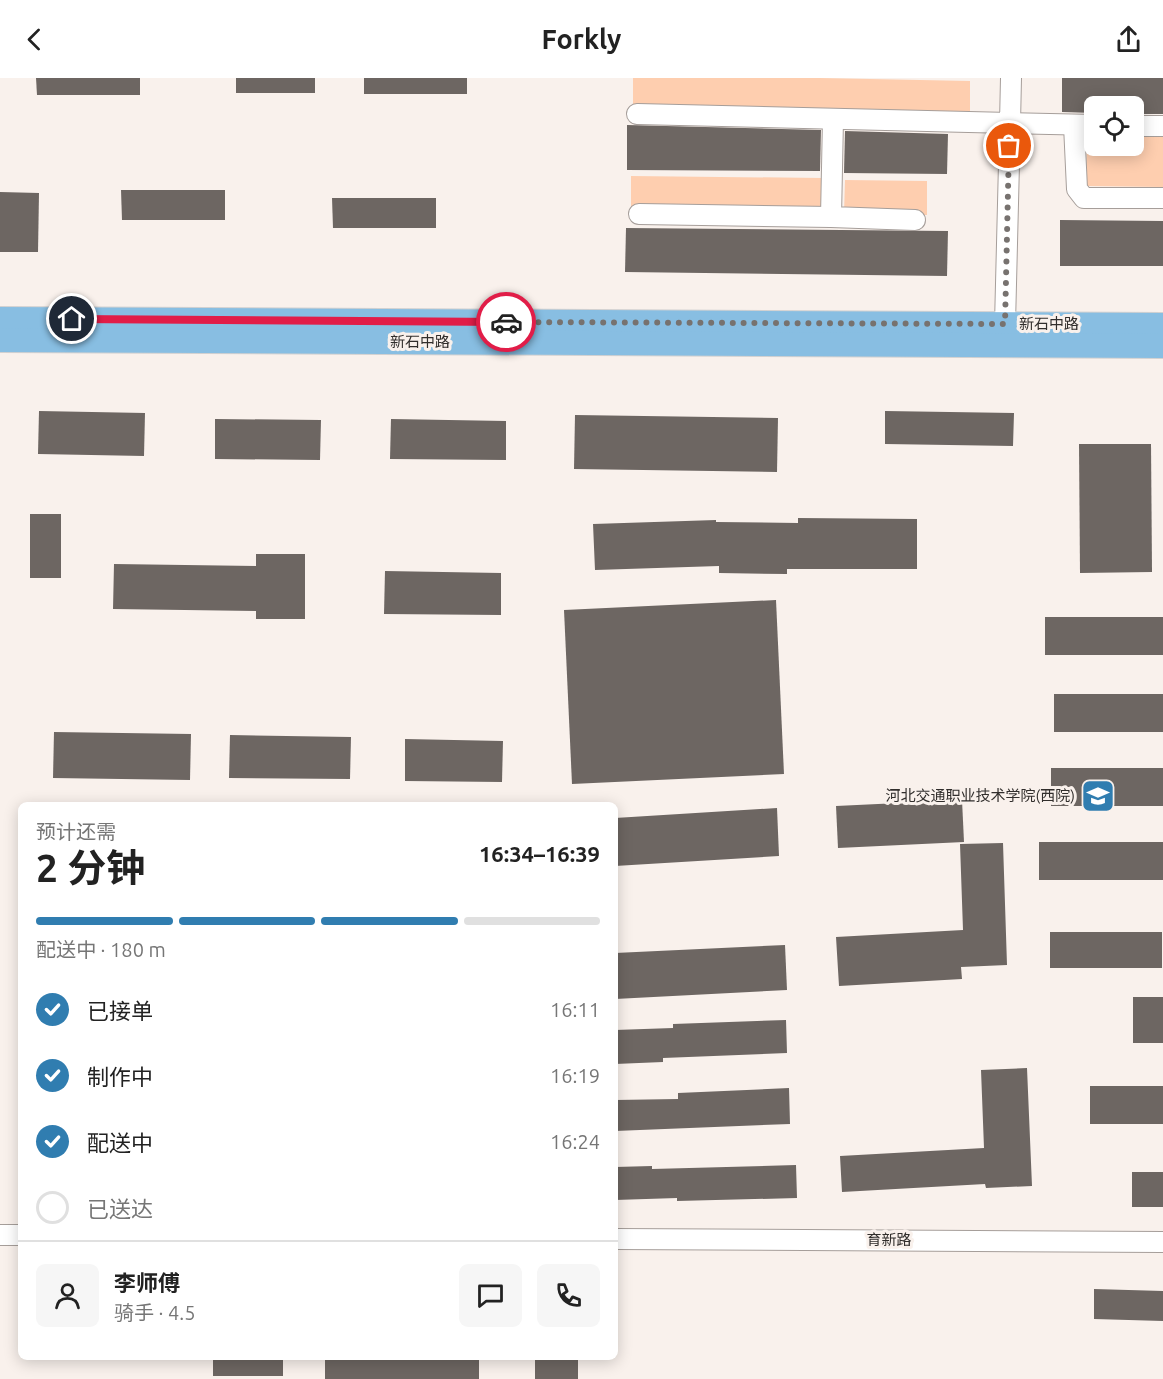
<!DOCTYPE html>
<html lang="zh">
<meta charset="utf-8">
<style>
body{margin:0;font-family:Ubuntu,"Noto Sans SC",sans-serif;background:#f6f6f6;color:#222;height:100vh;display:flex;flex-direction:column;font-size:22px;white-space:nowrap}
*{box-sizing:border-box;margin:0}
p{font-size:20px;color:#767676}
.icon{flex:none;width:33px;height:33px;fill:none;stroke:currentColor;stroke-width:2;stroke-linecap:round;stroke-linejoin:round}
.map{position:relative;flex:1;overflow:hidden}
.panel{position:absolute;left:18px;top:724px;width:600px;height:558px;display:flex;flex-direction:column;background:#fff;border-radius:9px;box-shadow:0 3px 15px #0003}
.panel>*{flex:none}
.buttons{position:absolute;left:1084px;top:18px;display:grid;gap:12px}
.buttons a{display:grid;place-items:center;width:60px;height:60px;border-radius:9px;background:#fff;box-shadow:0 3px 15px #0003;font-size:30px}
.pin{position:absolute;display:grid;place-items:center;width:51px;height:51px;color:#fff;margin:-26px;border:3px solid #fff;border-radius:50%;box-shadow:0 2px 6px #0007}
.courier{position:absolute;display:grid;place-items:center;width:60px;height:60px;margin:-30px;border:4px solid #e11d48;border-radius:50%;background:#fff;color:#222;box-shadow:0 2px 8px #0007}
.headline em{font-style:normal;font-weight:700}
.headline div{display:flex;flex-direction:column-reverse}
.headline{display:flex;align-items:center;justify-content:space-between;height:102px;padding:0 18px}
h1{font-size:39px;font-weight:700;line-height:45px}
.bar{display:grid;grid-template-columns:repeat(4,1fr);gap:9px 6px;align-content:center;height:72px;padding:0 18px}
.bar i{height:8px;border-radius:4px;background:#e0e0e0}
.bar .active{background:#307db0}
.bar p{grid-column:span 4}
.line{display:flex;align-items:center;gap:15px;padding:0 18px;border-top:2px solid #e0e0e0}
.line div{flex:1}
.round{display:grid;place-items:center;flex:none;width:63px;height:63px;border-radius:9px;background:#f6f6f6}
ol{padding:0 18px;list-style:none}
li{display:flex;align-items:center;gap:18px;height:66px}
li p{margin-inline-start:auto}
li .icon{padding:6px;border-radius:50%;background:#307db0;color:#fff;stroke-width:4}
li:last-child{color:#767676}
li i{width:33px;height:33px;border:3px solid #e0e0e0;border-radius:50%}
header{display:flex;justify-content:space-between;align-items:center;height:78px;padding:0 18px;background:#fff;font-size:27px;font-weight:700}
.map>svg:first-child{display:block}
</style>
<header><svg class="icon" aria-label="back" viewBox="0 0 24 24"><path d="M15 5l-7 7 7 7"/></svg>Forkly<svg class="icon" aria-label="share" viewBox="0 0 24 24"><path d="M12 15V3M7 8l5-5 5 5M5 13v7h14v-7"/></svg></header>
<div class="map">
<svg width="1163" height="1301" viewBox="0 0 1163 1301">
<rect width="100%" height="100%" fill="#f9f1ec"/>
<!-- green -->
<g fill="#feceaf">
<path d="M633,0H820L970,3V38L633,34Z"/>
<path d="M1087,55H1095V68H1134V55L1163,56V109L1086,108Z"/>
<path d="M631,98L823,100L822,134L631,132Z"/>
<path d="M845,102L927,103V137L844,136Z"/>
</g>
<!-- building -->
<g fill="#6d6662">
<path d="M36,0H140V17H37Z"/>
<rect x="236" y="0" width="79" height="15"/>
<rect x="364" y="0" width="103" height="16"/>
<path d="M1062,0H1163V36H1134V28H1095V35L1062,34Z"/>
<path d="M627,47L821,52L820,93L627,92Z"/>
<path d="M845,53L948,56L947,96L844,95Z"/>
<path d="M121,112H225V142H122Z"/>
<path d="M0,114L39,115L38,174H0Z"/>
<path d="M332,120H436V150H333Z"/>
<path d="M1060,142L1163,143V188H1060Z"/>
<path d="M626,150L948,153L947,198L625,194Z"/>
<path d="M39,333L145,335L144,378L38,376Z"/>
<path d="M885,333L1014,335L1013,368L885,366Z"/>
<path d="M575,337L778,340L777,394L574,391Z"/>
<path d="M215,341L321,342L320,382L215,381Z"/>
<path d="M391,341L506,343V382L390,381Z"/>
<path d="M1079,366H1151L1152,494L1080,495Z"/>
<rect x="30" y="436" width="31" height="64"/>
<path d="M798,440L917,441V491H787V496L719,495V488L595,492L593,446L716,442V444L798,445Z"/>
<path d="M256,476H305V541H256V533L113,531L114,486L256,488Z"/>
<path d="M385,493L501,495V537L384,536Z"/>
<path d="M776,522L784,696L572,706L564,532Z"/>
<rect x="1045" y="539" width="118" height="38"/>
<rect x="1054" y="616" width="109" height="38"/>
<path d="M54,654L191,656L190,702L53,700Z"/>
<path d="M230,657L351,659L350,701L229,700Z"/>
<path d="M405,661L503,663L502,704L405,703Z"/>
<rect x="1051" y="690" width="112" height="38"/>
<path d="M962,722L964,764L838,770L836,728Z"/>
<path d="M777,730L779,778L615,788V740Z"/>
<rect x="1039" y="764" width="124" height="38"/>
<path d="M1003,765L1007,887L961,889L962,901L839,908L836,859L963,852L960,766Z"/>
<rect x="1050" y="854" width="112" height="36"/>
<path d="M785,867L787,912L615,921V875Z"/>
<rect x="1133" y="919" width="30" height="46"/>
<path d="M786,942L787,975L663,980V984L615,986V952L673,950V946Z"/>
<path d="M1027,990L1032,1108L986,1110L985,1106L842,1114L840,1078L984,1070L981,992Z"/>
<rect x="1090" y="1008" width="73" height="38"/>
<path d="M789,1010L790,1046L615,1053V1022L678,1021V1015Z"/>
<path d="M796,1087L797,1120L677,1123V1120L615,1122V1089L652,1088V1091Z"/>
<rect x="1132" y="1094" width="31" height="35"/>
<path d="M1094,1211L1163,1213V1243L1094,1241Z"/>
<rect x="213" y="1280" width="70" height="18"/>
<rect x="325" y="1280" width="154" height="21"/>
<rect x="535" y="1280" width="43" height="21"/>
</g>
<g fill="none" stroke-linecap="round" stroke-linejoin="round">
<defs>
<g id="minor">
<path d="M637,36L1010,45L1011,0"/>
<path d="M833,41L831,139L915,142"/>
<path d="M1074,47L1077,111L1084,120H1163"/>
<path d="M1134,48H1163"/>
<path d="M639,136L831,139"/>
<path d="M1005,246L1010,45L1095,47"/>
<path d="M0,1157H21"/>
<path d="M615,1161L1163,1164"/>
</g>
<g id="major">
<path d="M0,241L1163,247"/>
<path d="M0,262L1163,268"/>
</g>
</defs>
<!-- minor casing -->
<use href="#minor" stroke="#a69e9a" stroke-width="22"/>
<!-- major casing -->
<use href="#major" stroke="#d2d1d1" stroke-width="26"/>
<!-- minor -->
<use href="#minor" stroke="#fff" stroke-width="20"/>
<!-- major -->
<use href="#major" stroke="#88bee2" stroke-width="24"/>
</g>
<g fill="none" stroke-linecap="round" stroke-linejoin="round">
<!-- done -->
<path stroke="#77726f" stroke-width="6" stroke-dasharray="0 10.8" d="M506,244L1005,246L1009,68"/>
<!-- route -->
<path stroke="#e11d48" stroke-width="8" d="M72,241L506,244"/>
</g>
<!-- icons -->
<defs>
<symbol id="university-square" viewBox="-11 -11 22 22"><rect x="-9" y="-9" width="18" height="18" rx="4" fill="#307db0" stroke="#f9f1ec"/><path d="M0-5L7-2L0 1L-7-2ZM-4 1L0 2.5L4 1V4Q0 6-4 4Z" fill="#fff"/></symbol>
</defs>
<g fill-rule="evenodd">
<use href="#university-square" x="1079" y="699" width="38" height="38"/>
</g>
<g text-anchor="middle" stroke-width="6" stroke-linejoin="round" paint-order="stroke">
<!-- street labels -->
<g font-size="15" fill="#312e2c" stroke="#f9f1ec">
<text x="1049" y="251">新石中路</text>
<text x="420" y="269">新石中路</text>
<text x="889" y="1167">育新路</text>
</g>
<!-- poi labels -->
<g font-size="15" fill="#312e2c" stroke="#f9f1ec" text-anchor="end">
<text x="1075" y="723">河北交通职业技术学院(西院)</text>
</g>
</g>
</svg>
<div class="buttons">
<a><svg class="icon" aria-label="locate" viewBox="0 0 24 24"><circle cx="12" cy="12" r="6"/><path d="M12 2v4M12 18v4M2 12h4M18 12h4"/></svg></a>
</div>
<div class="pin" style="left:1009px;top:68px;background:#ea580c"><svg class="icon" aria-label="bag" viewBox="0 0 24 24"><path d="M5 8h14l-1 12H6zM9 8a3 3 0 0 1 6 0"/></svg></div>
<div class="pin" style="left:72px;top:241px;background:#1f2937"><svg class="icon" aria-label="home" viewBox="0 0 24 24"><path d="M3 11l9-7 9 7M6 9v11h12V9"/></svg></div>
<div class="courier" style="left:506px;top:244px"><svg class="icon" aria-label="car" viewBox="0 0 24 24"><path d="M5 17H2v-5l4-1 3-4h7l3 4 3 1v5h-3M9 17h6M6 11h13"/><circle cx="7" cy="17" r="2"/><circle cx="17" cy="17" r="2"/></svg></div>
<section class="panel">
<div class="headline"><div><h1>2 分钟</h1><p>预计还需</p></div><em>16:34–16:39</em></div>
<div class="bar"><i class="active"></i><i class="active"></i><i class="active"></i><i></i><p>配送中 · 180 m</p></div>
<ol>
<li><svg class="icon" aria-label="check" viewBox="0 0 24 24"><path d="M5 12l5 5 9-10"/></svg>已接单<p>16:11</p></li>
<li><svg class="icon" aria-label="check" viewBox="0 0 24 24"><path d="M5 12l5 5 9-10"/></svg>制作中<p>16:19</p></li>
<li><svg class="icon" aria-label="check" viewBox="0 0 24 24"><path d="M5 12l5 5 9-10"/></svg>配送中<p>16:24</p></li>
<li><i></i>已送达</li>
</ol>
<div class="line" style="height:108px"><a class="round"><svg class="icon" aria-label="person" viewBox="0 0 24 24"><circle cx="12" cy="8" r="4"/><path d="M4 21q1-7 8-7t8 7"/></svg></a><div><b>李师傅</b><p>骑手 · 4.5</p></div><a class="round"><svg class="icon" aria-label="chat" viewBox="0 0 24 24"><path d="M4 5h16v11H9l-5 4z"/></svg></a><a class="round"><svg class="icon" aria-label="phone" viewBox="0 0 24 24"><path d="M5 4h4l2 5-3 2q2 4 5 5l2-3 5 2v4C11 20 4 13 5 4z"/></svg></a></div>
</section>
</div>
